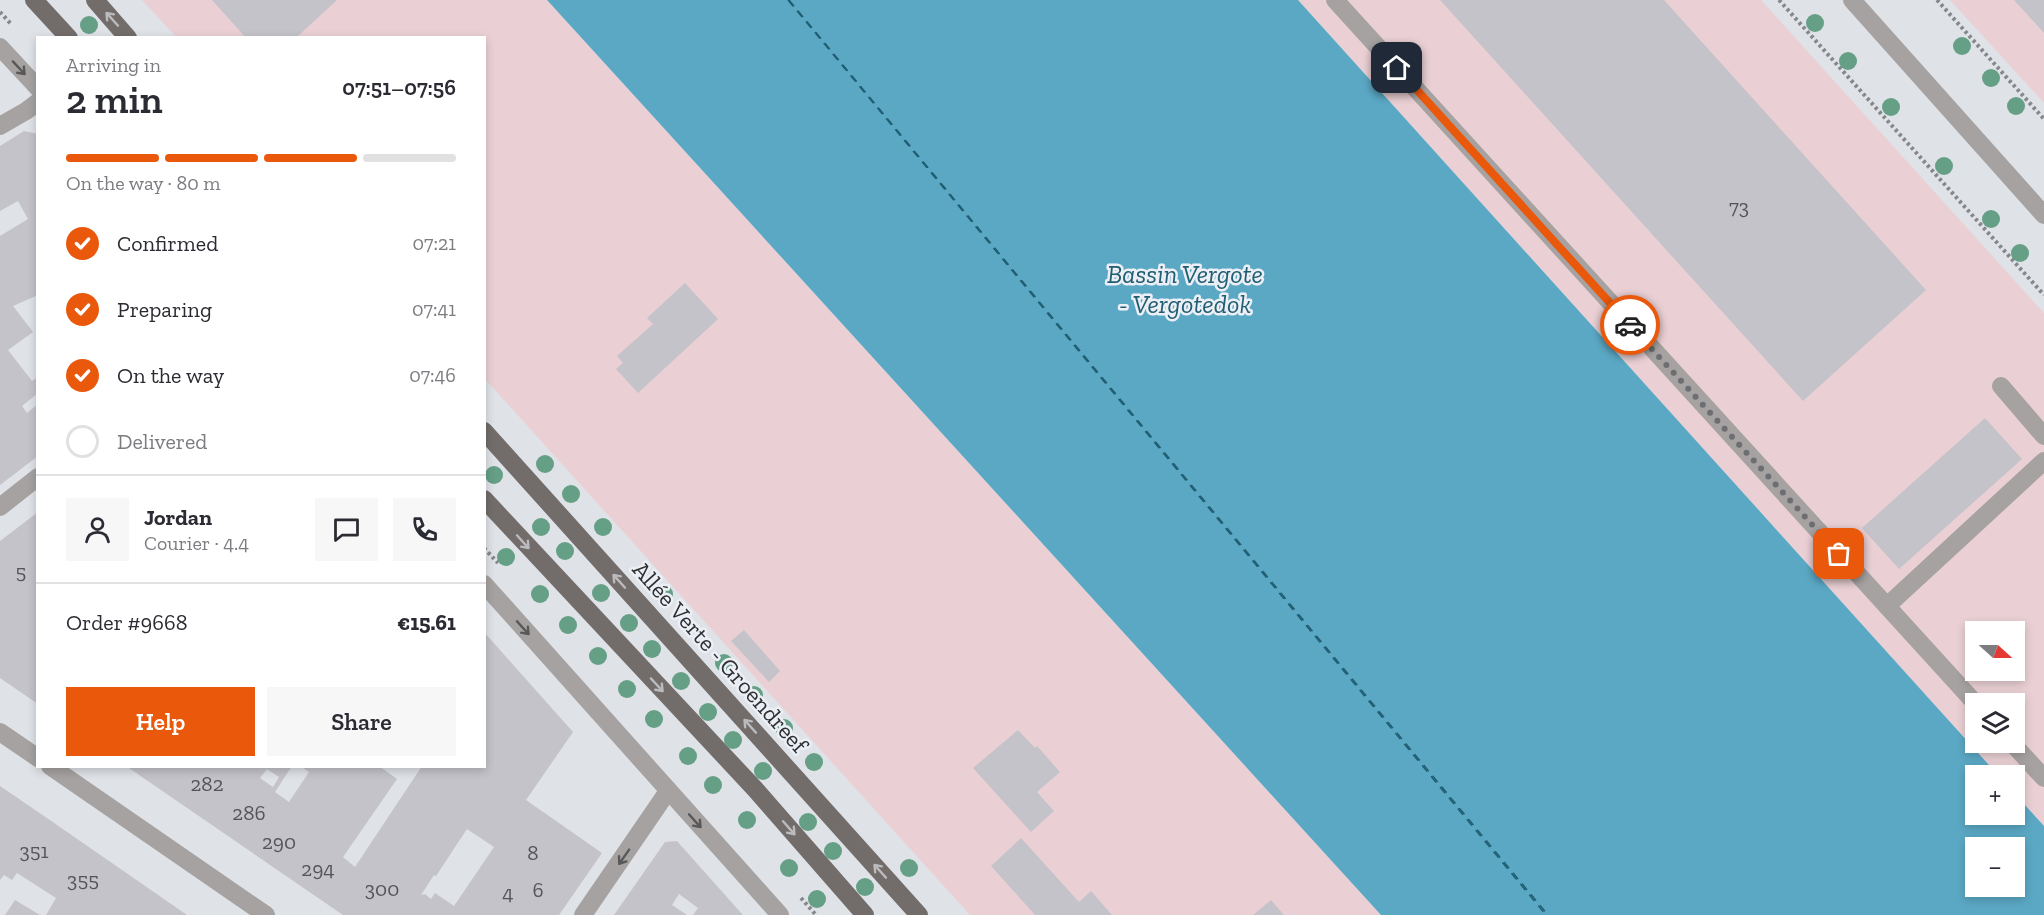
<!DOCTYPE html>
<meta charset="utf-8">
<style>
body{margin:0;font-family:"Zilla Slab",serif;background:#f7f7f7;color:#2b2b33;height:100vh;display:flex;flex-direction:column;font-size:22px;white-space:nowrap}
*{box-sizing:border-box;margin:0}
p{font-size:20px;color:#7c7c81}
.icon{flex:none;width:33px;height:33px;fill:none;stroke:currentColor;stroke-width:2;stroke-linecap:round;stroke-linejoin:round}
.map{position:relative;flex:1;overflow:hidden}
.side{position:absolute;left:36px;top:36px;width:450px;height:732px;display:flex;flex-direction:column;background:#fff;border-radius:0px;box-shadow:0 3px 9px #0003}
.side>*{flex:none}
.needle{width:39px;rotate:111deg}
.tools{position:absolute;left:1965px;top:621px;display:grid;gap:12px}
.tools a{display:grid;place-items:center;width:60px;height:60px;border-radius:0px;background:#fff;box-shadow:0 3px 9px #0003;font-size:30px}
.pin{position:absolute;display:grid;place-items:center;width:51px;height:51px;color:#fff;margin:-26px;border-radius:12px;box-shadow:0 3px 9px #0006}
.courier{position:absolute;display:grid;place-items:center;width:60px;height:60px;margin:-30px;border:4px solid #ea580c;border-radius:50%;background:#fff;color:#222;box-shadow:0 2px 8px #0007}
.overview em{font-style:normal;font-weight:600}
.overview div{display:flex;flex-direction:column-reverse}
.overview{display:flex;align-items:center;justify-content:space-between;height:102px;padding:0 30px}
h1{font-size:39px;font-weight:600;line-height:45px}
.bar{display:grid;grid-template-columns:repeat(4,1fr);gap:9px 6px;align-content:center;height:72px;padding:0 30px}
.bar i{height:8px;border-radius:4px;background:#e1e1e2}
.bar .current{background:#ea580c}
.bar p{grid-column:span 4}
.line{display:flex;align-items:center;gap:15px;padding:0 30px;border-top:2px solid #e1e1e2}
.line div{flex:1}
.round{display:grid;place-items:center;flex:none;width:63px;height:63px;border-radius:0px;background:#f7f7f7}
ol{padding:0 30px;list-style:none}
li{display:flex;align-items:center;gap:18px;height:66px}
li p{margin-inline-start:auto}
li .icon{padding:6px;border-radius:50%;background:#ea580c;color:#fff;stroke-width:4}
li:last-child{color:#7c7c81}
li i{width:33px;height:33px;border:3px solid #e1e1e2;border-radius:50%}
.cta{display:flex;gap:12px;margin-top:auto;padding:12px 30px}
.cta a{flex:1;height:69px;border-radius:0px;background:#ea580c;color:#fff;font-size:24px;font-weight:600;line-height:69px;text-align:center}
.cta a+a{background:#f7f7f7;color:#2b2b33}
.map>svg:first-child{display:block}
</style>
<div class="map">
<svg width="2044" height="915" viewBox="0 0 2044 915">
<rect width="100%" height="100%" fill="#dfe2e7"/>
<!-- industrial -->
<g fill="#ead0d4" fill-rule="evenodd">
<path d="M142,0H547L1381,915H970L485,379L484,38L176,37Z"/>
<path d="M1298,0H1761L2044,313V826L2015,794L2014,776L1998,775ZM1976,632H2014V670H1976ZM1976,704H2014V742H1976Z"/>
<path d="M1950,0H2044V103Z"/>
</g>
<!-- water -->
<path fill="#5ba8c5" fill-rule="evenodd" d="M547,0H1298L1998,775L1976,776V814H2014L2015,794L2044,826V915H1381ZM1976,848H2014V886H1976Z"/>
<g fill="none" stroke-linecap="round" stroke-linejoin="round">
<!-- ferry -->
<g stroke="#205e72" stroke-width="1.5" stroke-dasharray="8 6" stroke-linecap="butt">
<path d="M788,0L1546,915"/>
<path d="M789,0L1548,915"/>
</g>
</g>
<!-- building -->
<g fill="#c4c3c9" fill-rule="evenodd">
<path d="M212,0H337L296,38H246Z"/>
<path d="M1440,0H1664L1926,290L1803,401Z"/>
<path d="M2014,0H2044V33Z"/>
<path d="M24,131L38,134V295L13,306L33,332L8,350L32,381L38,377V393L22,406L27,413L38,404V456L0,485V236L28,219L18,201L0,211V146Z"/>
<path d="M685,283L718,319L638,393L616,369L623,363L617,356L653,324L647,318Z"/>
<path d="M1985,418L2022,459L1899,569L1862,528Z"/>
<path d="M38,512V704L0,678V541Z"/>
<path d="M744,630L780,671L769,682L731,641Z"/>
<path d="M484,632L573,732L526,800L602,853L559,915H343L126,766H244L247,768L249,766H292L275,792L289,802L309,772L300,766H379L397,779L343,857L355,867L422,766H484ZM267,769L279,777L273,787L260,778ZM467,829L494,847L454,906L435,893L431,899L425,894L421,895L434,875L436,876Z"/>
<path d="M1018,730L1035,748L1037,746L1060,772L1037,792L1054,811L1031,832L973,768Z"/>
<path d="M0,786L44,816L187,915H46L56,898L17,873L12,880L4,875L0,880Z"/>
<path d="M1021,838L1079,902L1091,891L1112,915H1035L991,866Z"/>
<path d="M677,841L733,904L743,915H693L698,908L679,894L672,905L687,915H614L665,842Z"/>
<path d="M15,900L40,915H5Z"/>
<path d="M1271,900L1284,915H1253Z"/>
</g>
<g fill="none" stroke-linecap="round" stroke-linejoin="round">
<!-- path -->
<g stroke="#85878b" stroke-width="4" stroke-dasharray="3 3" stroke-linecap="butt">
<path d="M1779,0L2044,295"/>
<path d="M1937,0L2044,119"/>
<path d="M0,12L12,25"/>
<path d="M484,548L498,563"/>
<path d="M801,898L816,915"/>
</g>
<!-- minor -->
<g stroke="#a5a2a1" stroke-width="18">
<path d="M1335,0L1976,704"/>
<path d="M1852,0L2044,215"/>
<path d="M0,47L38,88"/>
<path d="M0,126L26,111L38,102"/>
<path d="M2001,386L2044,436"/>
<path d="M0,507L38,477"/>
<path d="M484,584L780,915"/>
<path d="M1887,606L2044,461"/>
<path d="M0,732L38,758"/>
<path d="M2011,742L2044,778"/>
<path d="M50,766L266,915"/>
<path d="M583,915L668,791"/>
</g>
<!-- major -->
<g stroke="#726d6b" stroke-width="18">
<path d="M34,0L69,38"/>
<path d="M95,0L128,38"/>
<path d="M484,431L919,915"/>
<path d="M484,499L755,789L865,915"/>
</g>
</g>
<!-- trees -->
<g fill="#659f85">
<circle cx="1815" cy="23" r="9"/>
<circle cx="89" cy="25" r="9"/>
<circle cx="1962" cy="46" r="9"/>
<circle cx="1848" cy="61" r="9"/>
<circle cx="1991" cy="78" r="9"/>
<circle cx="2016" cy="106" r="9"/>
<circle cx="1891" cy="107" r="9"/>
<circle cx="1944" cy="166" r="9"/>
<circle cx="1991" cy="219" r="9"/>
<circle cx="2020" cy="253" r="9"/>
<circle cx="545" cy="464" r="9"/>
<circle cx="494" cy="475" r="9"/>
<circle cx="571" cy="494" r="9"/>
<circle cx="541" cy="527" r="9"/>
<circle cx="603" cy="527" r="9"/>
<circle cx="565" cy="551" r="9"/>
<circle cx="506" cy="557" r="9"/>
<circle cx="601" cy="593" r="9"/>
<circle cx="540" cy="594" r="9"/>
<circle cx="664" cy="594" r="9"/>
<circle cx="629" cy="623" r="9"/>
<circle cx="568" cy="625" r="9"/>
<circle cx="652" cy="649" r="9"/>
<circle cx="598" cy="656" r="9"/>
<circle cx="724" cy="663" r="9"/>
<circle cx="681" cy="681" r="9"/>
<circle cx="627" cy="689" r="9"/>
<circle cx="754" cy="695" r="9"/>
<circle cx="708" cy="712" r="9"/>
<circle cx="654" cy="719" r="9"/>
<circle cx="784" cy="728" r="9"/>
<circle cx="733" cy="740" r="9"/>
<circle cx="688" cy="756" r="9"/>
<circle cx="814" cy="762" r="9"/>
<circle cx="763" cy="771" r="9"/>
<circle cx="713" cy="785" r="9"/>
<circle cx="747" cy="820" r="9"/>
<circle cx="808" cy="822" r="9"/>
<circle cx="833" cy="851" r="9"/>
<circle cx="789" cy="868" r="9"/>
<circle cx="909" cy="868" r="9"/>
<circle cx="865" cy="887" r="9"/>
<circle cx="817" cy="899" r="9"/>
</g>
<!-- one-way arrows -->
<defs><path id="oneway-shaft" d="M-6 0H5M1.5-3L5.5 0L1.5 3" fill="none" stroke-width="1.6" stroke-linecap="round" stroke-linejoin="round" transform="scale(1.5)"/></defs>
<g stroke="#bbbbbe">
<use href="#oneway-shaft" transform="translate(112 19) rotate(-132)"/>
<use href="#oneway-shaft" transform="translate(523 542) rotate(48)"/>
<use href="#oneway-shaft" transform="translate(619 581) rotate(-132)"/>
<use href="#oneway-shaft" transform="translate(657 685) rotate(47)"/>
<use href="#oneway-shaft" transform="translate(750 726) rotate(-132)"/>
<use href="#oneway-shaft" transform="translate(789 828) rotate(49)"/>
<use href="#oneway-shaft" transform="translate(880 871) rotate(-132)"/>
</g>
<g stroke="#585859">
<use href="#oneway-shaft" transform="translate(19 68) rotate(47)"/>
<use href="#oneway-shaft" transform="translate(523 628) rotate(48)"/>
<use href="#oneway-shaft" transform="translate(695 821) rotate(48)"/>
<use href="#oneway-shaft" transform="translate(624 857) rotate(125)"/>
</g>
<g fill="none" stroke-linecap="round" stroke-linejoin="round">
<!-- done -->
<path stroke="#6d6e71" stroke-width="6" stroke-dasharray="0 10.8" d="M1630,325L1839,554"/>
<!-- route -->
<path stroke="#ea580c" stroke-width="8" d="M1397,68L1630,325"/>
</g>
<g text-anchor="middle" stroke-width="5" stroke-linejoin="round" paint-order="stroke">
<!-- number labels -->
<g font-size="21" fill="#545558">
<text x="1739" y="214">73</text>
<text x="21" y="579">5</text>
<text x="207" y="791">282</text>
<text x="249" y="820">286</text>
<text x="279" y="849">290</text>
<text x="34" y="858">351</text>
<text x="533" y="860">8</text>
<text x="318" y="876">294</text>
<text x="83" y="887">355</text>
<text x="382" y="896">300</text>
<text x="538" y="897">6</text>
<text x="508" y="900">4</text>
</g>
<!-- street labels -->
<g font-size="24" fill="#2f3032" stroke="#eceff5">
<text transform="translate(720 657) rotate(48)" y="8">Allée Verte - Groendreef</text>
</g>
<!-- water labels -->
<g font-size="26" font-style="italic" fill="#205e72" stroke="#eceff5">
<text x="1185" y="283">Bassin Vergote<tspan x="1185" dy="30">- Vergotedok</tspan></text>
</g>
</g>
</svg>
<div class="tools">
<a><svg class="needle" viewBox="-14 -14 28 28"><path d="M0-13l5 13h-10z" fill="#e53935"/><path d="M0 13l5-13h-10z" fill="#7c7c81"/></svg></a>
<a><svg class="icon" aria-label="layers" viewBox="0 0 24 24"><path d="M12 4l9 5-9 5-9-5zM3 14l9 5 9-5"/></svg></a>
<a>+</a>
<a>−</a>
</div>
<div class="pin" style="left:1839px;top:554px;background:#ea580c"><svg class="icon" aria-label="bag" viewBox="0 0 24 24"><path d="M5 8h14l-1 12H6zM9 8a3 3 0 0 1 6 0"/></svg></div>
<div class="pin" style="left:1397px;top:68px;background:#1f2937"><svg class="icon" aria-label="home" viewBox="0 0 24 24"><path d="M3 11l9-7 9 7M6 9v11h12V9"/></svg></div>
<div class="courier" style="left:1630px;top:325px"><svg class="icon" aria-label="car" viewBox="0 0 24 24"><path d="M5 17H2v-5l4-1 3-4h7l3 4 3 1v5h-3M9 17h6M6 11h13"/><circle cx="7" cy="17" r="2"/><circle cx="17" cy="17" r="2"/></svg></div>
<section class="side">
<div class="overview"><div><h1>2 min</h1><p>Arriving in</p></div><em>07:51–07:56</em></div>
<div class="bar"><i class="current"></i><i class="current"></i><i class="current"></i><i></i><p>On the way · 80 m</p></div>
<ol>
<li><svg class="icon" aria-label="check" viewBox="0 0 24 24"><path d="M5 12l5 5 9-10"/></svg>Confirmed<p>07:21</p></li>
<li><svg class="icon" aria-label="check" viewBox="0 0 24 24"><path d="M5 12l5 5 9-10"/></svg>Preparing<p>07:41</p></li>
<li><svg class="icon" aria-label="check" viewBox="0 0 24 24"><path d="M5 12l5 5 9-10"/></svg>On the way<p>07:46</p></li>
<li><i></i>Delivered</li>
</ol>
<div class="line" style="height:108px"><a class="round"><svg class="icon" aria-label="person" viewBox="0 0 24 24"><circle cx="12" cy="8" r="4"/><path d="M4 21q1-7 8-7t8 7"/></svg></a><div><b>Jordan</b><p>Courier · 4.4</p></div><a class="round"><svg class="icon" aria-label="chat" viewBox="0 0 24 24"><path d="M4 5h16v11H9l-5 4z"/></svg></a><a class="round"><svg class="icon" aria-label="phone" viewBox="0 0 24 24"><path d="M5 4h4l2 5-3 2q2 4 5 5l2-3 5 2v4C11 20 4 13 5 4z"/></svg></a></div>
<div class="line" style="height:78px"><div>Order #9668</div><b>€15.61</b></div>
<div class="cta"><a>Help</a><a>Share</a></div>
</section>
</div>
